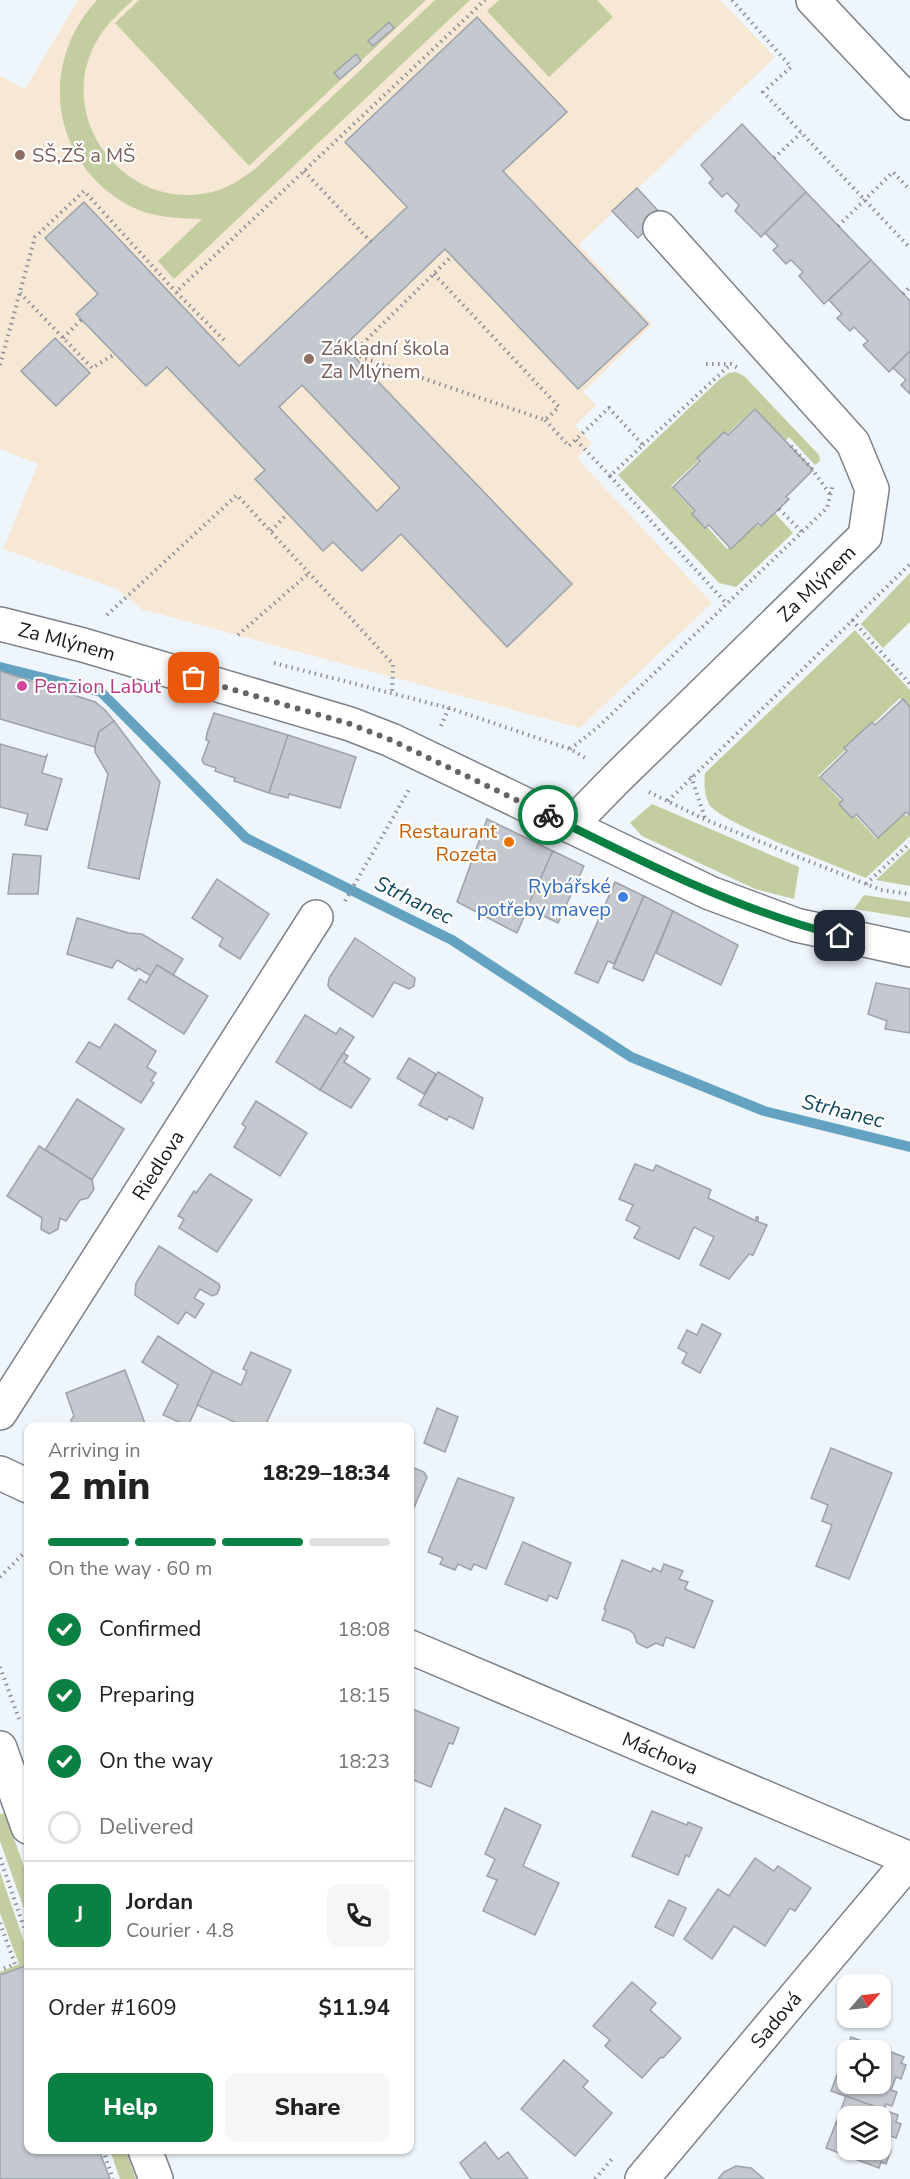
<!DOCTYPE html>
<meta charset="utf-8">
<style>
body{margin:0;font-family:"Nunito Sans",sans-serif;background:#f6f6f6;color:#222;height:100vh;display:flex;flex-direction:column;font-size:22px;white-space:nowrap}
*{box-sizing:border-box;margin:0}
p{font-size:20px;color:#767676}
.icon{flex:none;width:33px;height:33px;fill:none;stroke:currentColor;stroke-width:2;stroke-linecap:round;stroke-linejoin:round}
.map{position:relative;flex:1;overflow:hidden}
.panel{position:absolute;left:24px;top:1422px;width:390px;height:732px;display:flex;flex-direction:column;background:#fff;border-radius:12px;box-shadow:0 2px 4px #0004}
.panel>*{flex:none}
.needle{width:39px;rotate:62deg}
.controls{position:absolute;left:837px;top:1974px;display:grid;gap:12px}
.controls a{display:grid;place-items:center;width:54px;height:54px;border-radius:12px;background:#fff;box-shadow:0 2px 4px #0004;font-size:30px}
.pin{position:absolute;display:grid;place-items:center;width:51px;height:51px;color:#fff;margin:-26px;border-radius:12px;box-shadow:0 3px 9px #0006}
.courier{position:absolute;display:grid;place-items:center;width:60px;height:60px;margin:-30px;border:4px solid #0b8043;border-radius:50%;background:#fff;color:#222;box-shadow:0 2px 8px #0007}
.summary em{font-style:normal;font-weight:800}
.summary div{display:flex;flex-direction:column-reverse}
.summary{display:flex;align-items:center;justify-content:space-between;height:102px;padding:0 24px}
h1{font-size:39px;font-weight:800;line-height:45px}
.bar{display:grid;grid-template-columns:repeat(4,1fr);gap:9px 6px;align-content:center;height:72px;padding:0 24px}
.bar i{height:8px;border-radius:4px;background:#e0e0e0}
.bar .selected{background:#0b8043}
.bar p{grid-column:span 4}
.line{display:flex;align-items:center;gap:15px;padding:0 24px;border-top:2px solid #e0e0e0}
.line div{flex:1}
.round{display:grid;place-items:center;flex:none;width:63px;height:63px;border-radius:12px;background:#f6f6f6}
ol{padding:0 24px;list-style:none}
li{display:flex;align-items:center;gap:18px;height:66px}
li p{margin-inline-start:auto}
li .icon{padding:6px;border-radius:50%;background:#0b8043;color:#fff;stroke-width:4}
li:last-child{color:#767676}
li i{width:33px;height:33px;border:3px solid #e0e0e0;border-radius:50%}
.cta{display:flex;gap:12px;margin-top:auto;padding:12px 24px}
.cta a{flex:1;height:69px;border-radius:12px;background:#0b8043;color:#fff;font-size:24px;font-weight:800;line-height:69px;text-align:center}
.cta a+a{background:#f6f6f6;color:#222}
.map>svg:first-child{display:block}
</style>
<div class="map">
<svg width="910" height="2179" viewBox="0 0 910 2179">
<rect width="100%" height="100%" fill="#eef5fb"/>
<!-- education -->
<path fill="#f7e7d5" d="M78,0H720L775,57L579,245L652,325L583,392L596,405L575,426L592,443L577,458L712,603L580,728L141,609L117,589L3,549L38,464L0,449V76L25,89Z"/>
<!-- green -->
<g fill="#c3cda0">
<path d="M97,0H133C121,11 108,23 99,37C49,118 129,219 219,190C233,185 244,177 255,169L435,0H470L174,279L158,261L202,219C177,218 153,218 130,206C51,164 37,65 97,0Z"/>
<path d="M139,0H426L249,166L115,23Z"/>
<path d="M499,0H597L613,17L549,77L487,11Z"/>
<path d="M736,372L744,376L819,455L820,461L815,465L789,437L784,442L754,409L671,486L727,549L755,523L759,526L774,512L793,533L736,587L719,583L618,475L720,379L729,373Z"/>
<path d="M910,573V622L883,648L861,624Z"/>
<path d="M855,630L910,690V708L900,698L818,776L876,838L903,813L907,816L910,813V836L866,878C840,867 718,822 709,804C704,794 704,783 705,773Z"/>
<path d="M652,804L799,867L794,899L755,889L642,836L630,823Z"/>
<path d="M910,848V886L876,880Z"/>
<path d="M864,895L910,902V918L854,909Z"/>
<path d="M5,1813L28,1878V1920L0,1841V1814Z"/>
<path d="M0,1872L28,1953V1965L0,1975V1972L19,1964L0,1913Z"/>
<path d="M110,2150H126L136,2179H120Z"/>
</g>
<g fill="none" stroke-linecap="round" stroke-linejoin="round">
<!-- stream -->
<path stroke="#63a3c1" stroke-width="10" d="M0,667L101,692L246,838L452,940L631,1057L764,1111L910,1147"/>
</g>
<!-- building -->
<g fill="#c3c9cf" stroke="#9ca2a8" stroke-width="1.5" fill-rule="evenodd">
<path d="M477,17L567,112L503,171L648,324L578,389L445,249L344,346L572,584L507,647L401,534L362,571L333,542L323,551L255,479L265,470L167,367L146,386L76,314L98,294L45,238L84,202L239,366L407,207L345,142ZM302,385L400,488L377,511L279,407Z"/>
<path d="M389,22L394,28L373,46L368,41Z"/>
<path d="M356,54L361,61L340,79L334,73Z"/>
<path d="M742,124L806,192L761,237L735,211L739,205L727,193L722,197L709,183L713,179L701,165Z"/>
<path d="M637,188L662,215L638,238L612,211Z"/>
<path d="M806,192L871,260L824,304L799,276L803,272L791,260L786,264L773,250L778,246L765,233Z"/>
<path d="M871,260L910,301V351L889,372L863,345L868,341L854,327L850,331L837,318L842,314L829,300Z"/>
<path d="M55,338L90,373L56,406L21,371Z"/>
<path d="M910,351V394L901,385L906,380L893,368Z"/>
<path d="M755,409L813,470L786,497L789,499L779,509L761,526L758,523L731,549L709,525L705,528L692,514L695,511L673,487L700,461L697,458L724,432L728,435Z"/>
<path d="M0,671L95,702L105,710L114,721L99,732L95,747L0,719Z"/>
<path d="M903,699L910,707V814L909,815L906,812L878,838L856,814L852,818L839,804L843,800L820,777L847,751L844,748L872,722L875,725Z"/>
<path d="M214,713L288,735L269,793L234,781L235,778L215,771L216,768L204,764L202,760L209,741L206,740L207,733Z"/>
<path d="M114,721L160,782L139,879L88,868L108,774L95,752V747L99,732Z"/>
<path d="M288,735L356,757L340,808L289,794L288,798L269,793Z"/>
<path d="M0,744L45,757L47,755L42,773L62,779L47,830L25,825L28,814L0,807Z"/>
<path d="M487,819L553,851L517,933L457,902Z"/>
<path d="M553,851L584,866L558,923L527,908Z"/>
<path d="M13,854L41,856L38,894H8Z"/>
<path d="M217,879L269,914L240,959L219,946L223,938L192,918Z"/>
<path d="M615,882L644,896L614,964L608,961L598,983L575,973Z"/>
<path d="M644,896L673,911L643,981L613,968Z"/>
<path d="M673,911L738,945L721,985L656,953Z"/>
<path d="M77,918L129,933L142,934L183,959L173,975L157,965L151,976L138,968L136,971L117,960L112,968L67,954Z"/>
<path d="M355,938L415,978L414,986L409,989L394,982L373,1017L330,989L328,985L329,978Z"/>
<path d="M157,965L208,996L184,1034L128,999L140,979L146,983Z"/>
<path d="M876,983L910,989V1033L885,1029L887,1021L868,1014Z"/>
<path d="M305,1015L336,1034L340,1028L354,1037L320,1090L276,1062Z"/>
<path d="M115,1024L156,1051L147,1067L156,1073L151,1081L154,1083L141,1103L76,1062L89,1042L100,1048Z"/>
<path d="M343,1053L348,1056L344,1062L370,1079L351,1108L320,1090Z"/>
<path d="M409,1058L436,1074L424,1094L397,1078Z"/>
<path d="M438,1072L483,1098L473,1129L449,1116L447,1120L419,1105Z"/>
<path d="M77,1099L124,1129L92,1180L45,1150Z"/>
<path d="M256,1101L307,1133L280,1176L234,1147L246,1127L242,1124Z"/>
<path d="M39,1146L92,1180L94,1189L88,1198L80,1200L66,1221L60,1218L58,1229L49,1234L41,1229L42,1218L7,1196Z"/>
<path d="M635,1164L653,1171L656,1165L711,1190L708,1198L756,1221V1217H758V1222L767,1225L753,1255L749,1254L729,1279L700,1265L714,1237L694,1227L679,1259L634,1238L640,1227L626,1220L633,1205L619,1199Z"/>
<path d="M210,1174L252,1200L217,1252L179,1228L184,1219L178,1216L194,1191L196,1193Z"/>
<path d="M159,1246L219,1284L220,1287L217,1294L212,1296L200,1289L194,1298L204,1304L195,1318L186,1312L178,1324L135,1295L136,1283Z"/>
<path d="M702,1324L721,1334L700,1373L682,1363L687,1353L678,1348L687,1330L697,1335Z"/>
<path d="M158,1336L213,1371L188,1426L163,1415L178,1385L142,1362Z"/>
<path d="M251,1352L291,1370L265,1426H243L197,1405L213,1371L241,1385L247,1371L243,1369Z"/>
<path d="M125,1370L146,1426H73L71,1420L74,1416L66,1393Z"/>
<path d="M437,1408L458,1417L445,1452L424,1443Z"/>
<path d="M831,1448L892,1473L849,1579L816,1566L832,1525L822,1521L828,1505L811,1498Z"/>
<path d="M414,1468L424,1472L427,1477L410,1517V1470Z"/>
<path d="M458,1478L514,1498L486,1569L474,1564L471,1570L458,1564L455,1570L440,1564L443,1558L428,1552Z"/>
<path d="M523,1542L571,1563L557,1599L549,1595L547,1601L505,1584Z"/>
<path d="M622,1560L651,1572L653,1568L661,1572L664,1564L683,1571L679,1579L688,1582L685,1589L713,1601L694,1648L666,1637L663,1646L656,1643L647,1648L637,1643L634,1634L629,1630L602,1620L606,1610L604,1609Z"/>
<path d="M410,1708L459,1728L453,1744L449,1743L431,1787L411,1779L414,1772L410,1770Z"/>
<path d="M505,1808L541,1825L523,1866L559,1883L535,1935L483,1911L497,1880L487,1876L495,1859L485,1854Z"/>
<path d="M652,1811L687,1825L688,1822L702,1828L689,1857L686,1855L678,1875L632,1856Z"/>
<path d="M755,1858L774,1871L778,1866L811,1888L795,1911L790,1908L765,1946L734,1926L712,1959L684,1939L718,1889L729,1896Z"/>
<path d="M669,1900L686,1908L673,1936L655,1927Z"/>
<path d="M28,1965V2150H99L110,2179H0V1975Z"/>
<path d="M632,1982L656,2003L650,2010L681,2038L663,2058L661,2057L642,2078L605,2046L610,2040L593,2026Z"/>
<path d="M851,2037L904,2057L901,2063L906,2065L901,2079L896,2077L891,2090L897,2092L892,2106L886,2104L884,2110L831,2091ZM848,2050H880V2084H848Z"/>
<path d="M564,2060L588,2081L583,2087L612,2113L575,2156L521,2109Z"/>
<path d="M846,2096L898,2115L896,2122L901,2124L896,2138L891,2136L888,2143L880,2140V2116H848V2127L836,2123Z"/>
<path d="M836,2123L848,2127V2150H880V2140L888,2143L886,2148L891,2150L886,2164L881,2162L879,2168L826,2148Z"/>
<path d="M485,2142L498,2159L508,2152L528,2179H471L460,2163Z"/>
<path d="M736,2166L751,2168L764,2179H718L724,2172Z"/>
</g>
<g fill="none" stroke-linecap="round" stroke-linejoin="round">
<defs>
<g id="street">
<path d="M813,0L910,103"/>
<path id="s1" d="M570,826L618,777L865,536L872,489L853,443L660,228"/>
<path id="s2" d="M0,1413L316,917"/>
<path d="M0,1473L28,1486"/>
<path id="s3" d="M410,1647L910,1859"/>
<path d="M0,1748L28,1827"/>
<path d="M145,2150L156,2179"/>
<path id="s4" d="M642,2179L910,1860"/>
</g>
<g id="secondary">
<path id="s5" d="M0,624L83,645L350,724L391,740L710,893L796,925L910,950"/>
</g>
</defs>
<!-- street casing -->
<use href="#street" stroke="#7d8288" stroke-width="36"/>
<!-- secondary casing -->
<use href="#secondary" stroke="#7d8288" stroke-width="36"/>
<!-- path -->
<g stroke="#8b8f94" stroke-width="4" stroke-dasharray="1.5 4.5" stroke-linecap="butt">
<path d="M732,0L791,67L763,92L910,248"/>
<path d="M774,158L801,133"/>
<path d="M304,171L371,242"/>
<path d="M838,226L893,172L910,190"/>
<path d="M434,274L559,407L545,420L352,354L452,256"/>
<path d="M20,293L92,368L115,354"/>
<path d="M903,294L910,287"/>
<path d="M63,338L82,319"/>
<path d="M224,340L176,292L485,0"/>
<path d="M706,364H731L738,368"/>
<path d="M0,365L35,237L84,191L176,292"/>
<path d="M545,420L569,446L609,408L643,445L610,476L576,440"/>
<path d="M643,445L731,364"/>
<path d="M791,446L812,469L830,494"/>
<path d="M610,476L726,603"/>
<path d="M779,509L802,532"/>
<path d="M271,531L287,514"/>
<path d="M107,615L237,495L393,664L392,694"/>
<path d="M852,620L910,684"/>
<path d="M238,635L309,573"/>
<path d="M274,663L449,708L570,749L587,759"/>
<path d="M441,726L449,708"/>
<path d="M570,749L597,728L827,508L833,484"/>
<path d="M691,776L705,818"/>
<path d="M649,792L706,820L881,890L910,894"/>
<path d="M668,801L910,564"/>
<path d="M866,884L910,843"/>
<path d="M345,901L410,788"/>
<path d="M0,1577L28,1549"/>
<path d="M0,1667L19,1719"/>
<path d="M0,1858L28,1939"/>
<path d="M0,1923L15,1964L0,1970"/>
<path d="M103,2150L113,2179"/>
<path d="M595,2179L612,2159"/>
</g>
<!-- street -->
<use href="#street" stroke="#fff" stroke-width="33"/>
<!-- secondary -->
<use href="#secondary" stroke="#fff" stroke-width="33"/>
</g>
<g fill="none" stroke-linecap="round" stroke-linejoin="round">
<!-- done -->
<path stroke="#626669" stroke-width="6" stroke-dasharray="0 10.8" d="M194,678L350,724L391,740L548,815"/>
<!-- route -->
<path stroke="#0b8043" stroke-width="8" d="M548,815C643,862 737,910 840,936"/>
</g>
<!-- markers -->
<g fill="#8d6e63" stroke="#fff" stroke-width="2">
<circle cx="20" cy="155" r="6"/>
<circle cx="309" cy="359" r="6"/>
</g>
<circle fill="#d1479c" stroke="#fff" stroke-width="2" cx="22" cy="686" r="6"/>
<circle fill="#e8710a" stroke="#fff" stroke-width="2" cx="509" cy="842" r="6"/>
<circle fill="#3f7fe0" stroke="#fff" stroke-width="2" cx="623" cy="897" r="6"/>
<g text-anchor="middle" stroke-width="4.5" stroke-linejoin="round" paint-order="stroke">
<!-- education labels -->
<g font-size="20" fill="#785e54" stroke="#fff" text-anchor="start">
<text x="32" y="162">SŠ,ZŠ a MŠ</text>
<text x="321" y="355">Základní škola<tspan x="321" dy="23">Za Mlýnem</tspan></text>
</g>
<!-- street labels -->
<g font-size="20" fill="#17191b" stroke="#fff">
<text dy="7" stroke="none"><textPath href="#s1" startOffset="346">Za Mlýnem</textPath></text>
<text dy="7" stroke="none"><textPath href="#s5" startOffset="69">Za Mlýnem</textPath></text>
<text dy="7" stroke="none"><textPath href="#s2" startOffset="294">Riedlova</textPath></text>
<text dy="7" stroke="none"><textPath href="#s3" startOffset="272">Máchova</textPath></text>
<text dy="7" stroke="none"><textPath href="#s4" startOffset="208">Sadová</textPath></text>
</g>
<!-- hotel labels -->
<g font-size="20" fill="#b23c85" stroke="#fff" text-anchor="start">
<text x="34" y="693">Penzion Labuť</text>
</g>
<!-- food labels -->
<g font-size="20" fill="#c56008" stroke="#fff" text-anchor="end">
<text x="497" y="838">Restaurant<tspan x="497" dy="23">Rozeta</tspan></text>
</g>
<!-- shop labels -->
<g font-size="20" fill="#366cbe" stroke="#fff" text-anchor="end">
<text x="611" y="893">Rybářské<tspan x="611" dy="23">potřeby mavep</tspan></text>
</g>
<!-- water labels -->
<g font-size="21" font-style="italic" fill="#14495f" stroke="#fff">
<text transform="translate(414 900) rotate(26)" y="7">Strhanec</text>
<text transform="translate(843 1111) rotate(14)" y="7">Strhanec</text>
</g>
</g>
</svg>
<div class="controls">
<a><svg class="needle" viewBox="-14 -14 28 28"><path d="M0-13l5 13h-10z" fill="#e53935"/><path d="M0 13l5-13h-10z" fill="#767676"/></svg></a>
<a><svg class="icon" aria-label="locate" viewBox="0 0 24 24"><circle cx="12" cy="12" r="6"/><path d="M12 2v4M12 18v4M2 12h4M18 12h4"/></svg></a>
<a><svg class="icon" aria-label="layers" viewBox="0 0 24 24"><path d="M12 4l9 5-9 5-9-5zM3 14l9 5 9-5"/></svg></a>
</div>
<div class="pin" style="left:194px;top:678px;background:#ea580c"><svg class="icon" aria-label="bag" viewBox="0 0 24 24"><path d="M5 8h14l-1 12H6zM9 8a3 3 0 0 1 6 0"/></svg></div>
<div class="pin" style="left:840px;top:936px;background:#1f2937"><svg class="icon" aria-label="home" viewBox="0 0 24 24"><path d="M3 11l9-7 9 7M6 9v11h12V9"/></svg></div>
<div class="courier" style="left:548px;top:815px"><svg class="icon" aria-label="bike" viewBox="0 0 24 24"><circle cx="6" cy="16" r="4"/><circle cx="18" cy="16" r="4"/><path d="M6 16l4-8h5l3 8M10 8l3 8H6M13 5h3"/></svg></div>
<section class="panel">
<div class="summary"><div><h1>2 min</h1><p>Arriving in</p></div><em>18:29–18:34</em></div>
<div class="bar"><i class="selected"></i><i class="selected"></i><i class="selected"></i><i></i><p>On the way · 60 m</p></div>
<ol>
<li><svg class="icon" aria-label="check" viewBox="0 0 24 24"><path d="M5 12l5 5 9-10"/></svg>Confirmed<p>18:08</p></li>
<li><svg class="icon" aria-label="check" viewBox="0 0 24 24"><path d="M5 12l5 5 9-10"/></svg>Preparing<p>18:15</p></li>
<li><svg class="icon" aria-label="check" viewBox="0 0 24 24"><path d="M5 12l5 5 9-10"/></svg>On the way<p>18:23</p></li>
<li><i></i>Delivered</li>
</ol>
<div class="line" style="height:108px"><b class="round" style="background:#0b8043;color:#fff">J</b><div><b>Jordan</b><p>Courier · 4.8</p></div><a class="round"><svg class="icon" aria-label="phone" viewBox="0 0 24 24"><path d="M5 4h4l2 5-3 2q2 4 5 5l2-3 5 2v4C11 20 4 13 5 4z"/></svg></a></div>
<div class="line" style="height:78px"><div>Order #1609</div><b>$11.94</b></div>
<div class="cta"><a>Help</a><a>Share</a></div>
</section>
</div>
